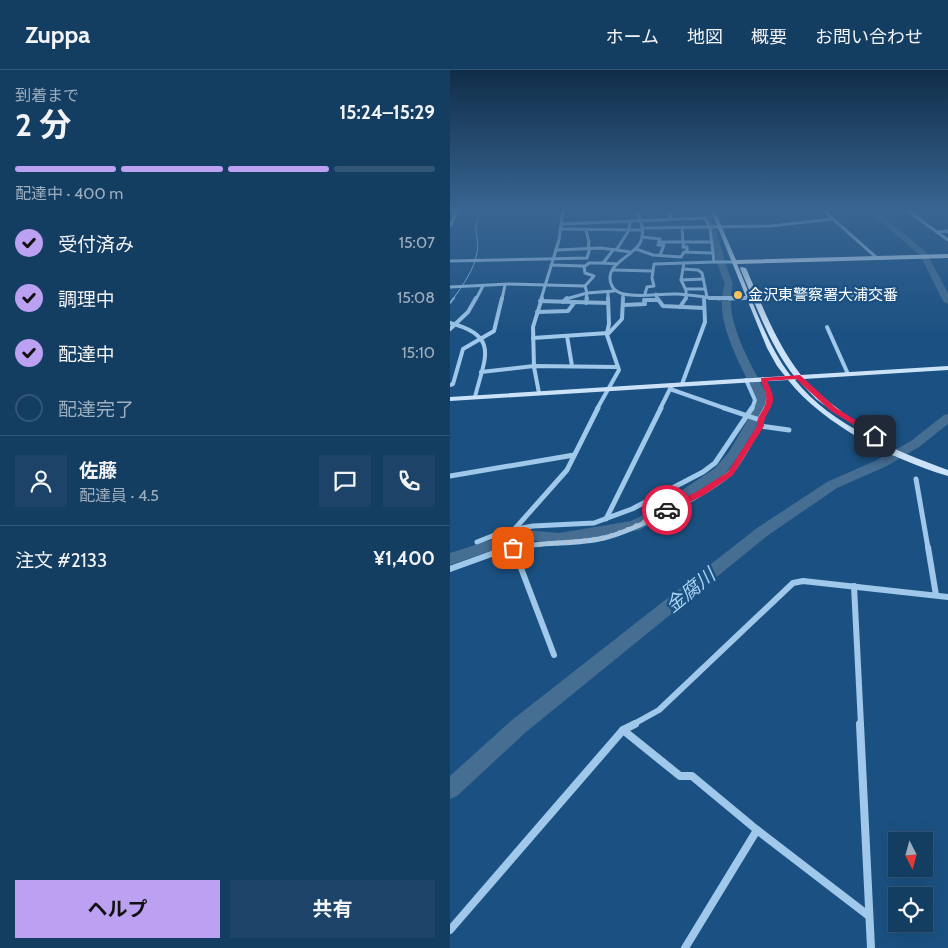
<!DOCTYPE html>
<html lang="ja">
<meta charset="utf-8">
<style>
body{margin:0;font-family:Cabin,"Noto Sans JP",sans-serif;background:#1d4468;color:#f1f3f6;height:100vh;display:flex;flex-direction:column;font-size:19px;white-space:nowrap}
*{box-sizing:border-box;margin:0}
p{font-size:16px;color:#9daebe}
.icon{flex:none;width:28px;height:28px;fill:none;stroke:currentColor;stroke-width:2;stroke-linecap:round;stroke-linejoin:round}
.map{position:relative;flex:1;overflow:hidden}
.details{display:flex;flex-direction:column;background:#143d62;width:450px}
.details>*{flex:none}
.needle{width:32px;rotate:174deg}
.controls{position:absolute;left:438px;top:762px;display:grid;gap:10px}
.controls a{display:grid;place-items:center;width:45px;height:45px;border-radius:0px;background:#143d62;box-shadow:0 5px 20px #0002,0 0 0 1px #335677;font-size:25px}
.pin{position:absolute;display:grid;place-items:center;width:42px;height:42px;color:#fff;margin:-21px;border-radius:10px;box-shadow:0 2px 8px #0006}
.courier{position:absolute;display:grid;place-items:center;width:50px;height:50px;margin:-25px;border:4px solid #e11d48;border-radius:50%;background:#fff;color:#222;box-shadow:0 1px 6px #0007}
.headline em{font-style:normal;font-weight:700}
.headline div{display:flex;flex-direction:column-reverse}
.headline{display:flex;align-items:center;justify-content:space-between;height:85px;padding:0 15px}
h1{font-size:32px;font-weight:700;line-height:38px}
.bar{display:grid;grid-template-columns:repeat(4,1fr);gap:8px 5px;align-content:center;height:60px;padding:0 15px}
.bar i{height:6px;border-radius:4px;background:#335677}
.bar .active{background:#bca0f2}
.bar p{grid-column:span 4}
.line{display:flex;align-items:center;gap:12px;padding:0 15px;border-top:1px solid #335677}
.line div{flex:1}
.round{display:grid;place-items:center;flex:none;width:52px;height:52px;border-radius:0px;background:#1d4468}
ol{padding:0 15px;list-style:none}
li{display:flex;align-items:center;gap:15px;height:55px}
li p{margin-inline-start:auto}
li .icon{padding:5px;border-radius:50%;background:#bca0f2;color:#111;stroke-width:4}
li:last-child{color:#9daebe}
li i{width:28px;height:28px;border:2px solid #335677;border-radius:50%}
.primary-button{display:flex;gap:10px;margin-top:auto;padding:10px 15px}
.primary-button a{flex:1;height:58px;border-radius:0px;background:#bca0f2;color:#111;font-size:20px;font-weight:700;line-height:58px;text-align:center}
.primary-button a+a{background:#1d4468;color:#f1f3f6}
header{display:flex;align-items:center;gap:30px;box-sizing:border-box;height:70px;padding:0 25px;background:#143d62;border-bottom:1px solid #335677}
header strong{font-size:24px}
nav{display:flex;gap:28px;margin-inline-start:auto;font-size:18px}
main{display:flex;flex:1;min-height:0}
.map>svg:first-child{display:block}
</style>
<header>
<strong>Zuppa</strong>
<nav><a>ホーム</a><a>地図</a><a>概要</a><a>お問い合わせ</a></nav>
</header>
<main>
<section class="details">
<div class="headline"><div><h1>2 分</h1><p>到着まで</p></div><em>15:24–15:29</em></div>
<div class="bar"><i class="active"></i><i class="active"></i><i class="active"></i><i></i><p>配達中 · 400 m</p></div>
<ol>
<li><svg class="icon" aria-label="check" viewBox="0 0 24 24"><path d="M5 12l5 5 9-10"/></svg>受付済み<p>15:07</p></li>
<li><svg class="icon" aria-label="check" viewBox="0 0 24 24"><path d="M5 12l5 5 9-10"/></svg>調理中<p>15:08</p></li>
<li><svg class="icon" aria-label="check" viewBox="0 0 24 24"><path d="M5 12l5 5 9-10"/></svg>配達中<p>15:10</p></li>
<li><i></i>配達完了</li>
</ol>
<div class="line" style="height:90px"><a class="round"><svg class="icon" aria-label="person" viewBox="0 0 24 24"><circle cx="12" cy="8" r="4"/><path d="M4 21q1-7 8-7t8 7"/></svg></a><div><b>佐藤</b><p>配達員 · 4.5</p></div><a class="round"><svg class="icon" aria-label="chat" viewBox="0 0 24 24"><path d="M4 5h16v11H9l-5 4z"/></svg></a><a class="round"><svg class="icon" aria-label="phone" viewBox="0 0 24 24"><path d="M5 4h4l2 5-3 2q2 4 5 5l2-3 5 2v4C11 20 4 13 5 4z"/></svg></a></div>
<div class="line" style="height:65px"><div>注文 #2133</div><b>¥1,400</b></div>
<div class="primary-button"><a>ヘルプ</a><a>共有</a></div>
</section>
<div class="map">
<svg width="498" height="878" viewBox="0 0 498 878">
<rect width="100%" height="100%" fill="#1b5182"/>
<g fill="none" stroke-linecap="round" stroke-linejoin="round">
<!-- stream-far1 -->
<path stroke="#92c4ed" stroke-width="1" d="M3,229C13,215 24,200 27,183C30,165 20,158 32,141"/>
<!-- stream -->
<path stroke="#92c4ed" stroke-width="2" d="M0,233L4,228"/>
<!-- river -->
<g fill="#456e92" fill-rule="evenodd">
<path d="M253,141H260C269,165 273,190 283,214C272,250 303,297 319,329L317,337L290,384L275,404L213,448L189,460L109,473L73,470L0,495V483L73,460L109,463L181,451L203,440L265,398L279,382L305,337L307,329C292,297 262,249 275,214C264,190 262,165 253,141Z"/>
<path d="M418,141H426L476,182L498,223V234L493,231L470,185Z"/>
<path d="M498,344V354L469,377L437,396L387,418L317,466L76,662L7,726L0,729V706L62,650L307,458L377,412L427,390L461,371L494,345Z"/>
</g>
<!-- street-far4 -->
<g stroke="#9fc8ea" stroke-width="3">
<path d="M187,141C190,150 195,161 191,171C186,186 151,194 162,216C164,220 169,223 174,224C191,228 211,223 228,224C242,225 256,227 270,229"/>
<path d="M219,141L221,149"/>
<path d="M374,141L427,188"/>
<path d="M458,141L498,170"/>
<path d="M111,154L255,148L260,158L264,192H285"/>
<path d="M0,156L7,141"/>
<path d="M193,158L320,156L383,149"/>
<path d="M232,158L233,172"/>
<path d="M110,159L193,160"/>
<path d="M136,160L139,172L138,178"/>
<path d="M488,162L498,161"/>
<path d="M192,167L210,169L208,175H214L210,185"/>
<path d="M209,172H262"/>
<path d="M234,172L233,177H237V182"/>
<path d="M164,179L153,193L167,194"/>
<path d="M167,179L179,160L180,151"/>
<path d="M186,179L203,185L231,187L234,182L263,183"/>
<path d="M106,180L151,178L181,182"/>
<path d="M0,191L137,188L140,178"/>
<path d="M101,195L134,196L135,203L144,206L135,216L137,223L164,221"/>
<path d="M134,197L139,193H153"/>
<path d="M233,199L248,200L252,203L257,227"/>
<path d="M164,200L203,201"/>
<path d="M231,210L253,209"/>
<path d="M0,217L59,214L135,216"/>
<path d="M236,219H255"/>
<path d="M158,222V229"/>
<path d="M195,224L197,217L204,216L202,208L204,194L234,193"/>
<path d="M206,224L207,229"/>
<path d="M26,229L33,216"/>
<path d="M52,229L55,215"/>
<path d="M91,229L109,170L113,141"/>
<path d="M116,229L137,223L136,229"/>
<path d="M173,229V225"/>
<path d="M236,229V220L231,210L234,193L264,192"/>
<path d="M279,229L409,225"/>
</g>
<!-- street-far3 -->
<g stroke="#9fc8ea" stroke-width="4">
<path d="M207,228L213,236L254,238"/>
<path d="M259,228H322"/>
<path d="M90,231L158,233"/>
<path d="M113,232L117,228"/>
<path d="M136,233L137,228"/>
<path d="M174,235L195,234L194,230H207"/>
<path d="M230,237L236,228"/>
<path d="M87,242L118,241L124,233"/>
<path d="M0,253C51,266 34,289 25,327"/>
<path d="M377,257L398,304"/>
<path d="M0,259L18,242L26,228"/>
<path d="M157,263L159,254L158,228"/>
<path d="M117,266L122,296"/>
<path d="M83,268L158,263"/>
<path d="M31,302L84,296L167,297"/>
<path d="M313,309L319,326L316,339"/>
<path d="M296,310L305,330L302,339"/>
<path d="M232,314L255,252L254,228"/>
<path d="M0,315L3,314L13,279L44,261L52,228"/>
<path d="M220,319L277,339"/>
<path d="M89,323L84,297L83,257L92,228"/>
<path d="M147,339L169,300L157,265L172,249L173,228"/>
<path d="M210,339L222,315"/>
</g>
<!-- street-far2 -->
<g stroke="#9fc8ea" stroke-width="5">
<path d="M274,338L310,350"/>
<path d="M310,356L339,360"/>
<path d="M0,406L124,385"/>
<path d="M466,409L478,478"/>
<path d="M156,449L211,338"/>
<path d="M27,472L55,461L83,456L144,453L182,439L253,402L265,393L302,338"/>
<path d="M63,478L62,462L117,400L148,338"/>
<path d="M64,478C93,471 125,475 154,468C184,461 256,424 279,404C289,395 302,368 310,356V349L316,338"/>
</g>
<!-- street-far1 -->
<g stroke="#9fc8ea" stroke-width="6">
<path d="M63,477L104,585"/>
<path d="M478,477L486,525"/>
<path d="M0,499L47,482L69,477"/>
<path d="M404,516L411,655"/>
<path d="M182,655L209,640L343,513L353,511L498,527"/>
</g>
<!-- street -->
<g stroke="#9fc8ea" stroke-width="8">
<path d="M410,654L421,878"/>
<path d="M173,660L230,706H242L307,760"/>
<path d="M0,860L173,660L185,654"/>
<path d="M235,878L307,760L419,846"/>
</g>
<!-- secondary -->
<path fill="#cbe2f8" fill-rule="evenodd" d="M261,141H265L286,190L498,184V188L287,194C302,229 317,276 341,306H344C319,274 306,235 290,198L291,197L296,198C312,235 326,273 351,305L498,296V300L354,309L371,326L391,341V345H388L366,329L347,309L345,310C382,356 444,380 498,400V406C442,389 375,356 338,310L0,331V327L335,306L327,296L317,278Z"/>
</g>
<!-- sky -->
<linearGradient id="sky" x2="0" y2="1"><stop stop-color="#0f2d48"/><stop offset="0.53" stop-color="#396592"/><stop offset="1" stop-color="#396592" stop-opacity="0"/></linearGradient>
<rect width="498" height="264" fill="url(#sky)"/>
<!-- route -->
<path fill="#e11d48" d="M350,305L386,338L428,364V367H423L381,341L346,309L317,311C319,316 324,324 323,330C322,340 313,346 314,356L283,405L254,425L220,442H214V438L248,421L278,402L307,356C306,346 315,341 316,331C318,323 311,315 311,308Z"/>
<g fill="none" stroke-linecap="round" stroke-linejoin="round">
<!-- done -->
<path stroke="#afc2d3" stroke-width="5" stroke-dasharray="0 9" d="M63,478C92,472 123,474 152,468C175,463 196,451 217,440"/>
</g>
<!-- markers -->
<circle fill="#fcbf5b" stroke="#1b5182" stroke-width="2" cx="288" cy="225" r="5"/>
<g text-anchor="middle" stroke-width="5" stroke-linejoin="round" paint-order="stroke">
<!-- far-poi labels -->
<g font-size="15" fill="#fff" stroke="#1b5182" text-anchor="start">
<text x="298" y="230">金沢東警察署大浦交番</text>
</g>
<!-- water labels -->
<g font-size="19" font-style="italic" fill="#aad2f2" stroke="#1b5182">
<text transform="translate(240 520) rotate(-39)" y="7">金腐川</text>
</g>
</g>
</svg>
<div class="controls">
<a><svg class="needle" viewBox="-14 -14 28 28"><path d="M0-13l5 13h-10z" fill="#e53935"/><path d="M0 13l5-13h-10z" fill="#9daebe"/></svg></a>
<a><svg class="icon" aria-label="locate" viewBox="0 0 24 24"><circle cx="12" cy="12" r="6"/><path d="M12 2v4M12 18v4M2 12h4M18 12h4"/></svg></a>
</div>
<div class="pin" style="left:63px;top:478px;background:#ea580c"><svg class="icon" aria-label="bag" viewBox="0 0 24 24"><path d="M5 8h14l-1 12H6zM9 8a3 3 0 0 1 6 0"/></svg></div>
<div class="pin" style="left:425px;top:366px;background:#1f2937"><svg class="icon" aria-label="home" viewBox="0 0 24 24"><path d="M3 11l9-7 9 7M6 9v11h12V9"/></svg></div>
<div class="courier" style="left:217px;top:440px"><svg class="icon" aria-label="car" viewBox="0 0 24 24"><path d="M5 17H2v-5l4-1 3-4h7l3 4 3 1v5h-3M9 17h6M6 11h13"/><circle cx="7" cy="17" r="2"/><circle cx="17" cy="17" r="2"/></svg></div>
</div>
</main>
